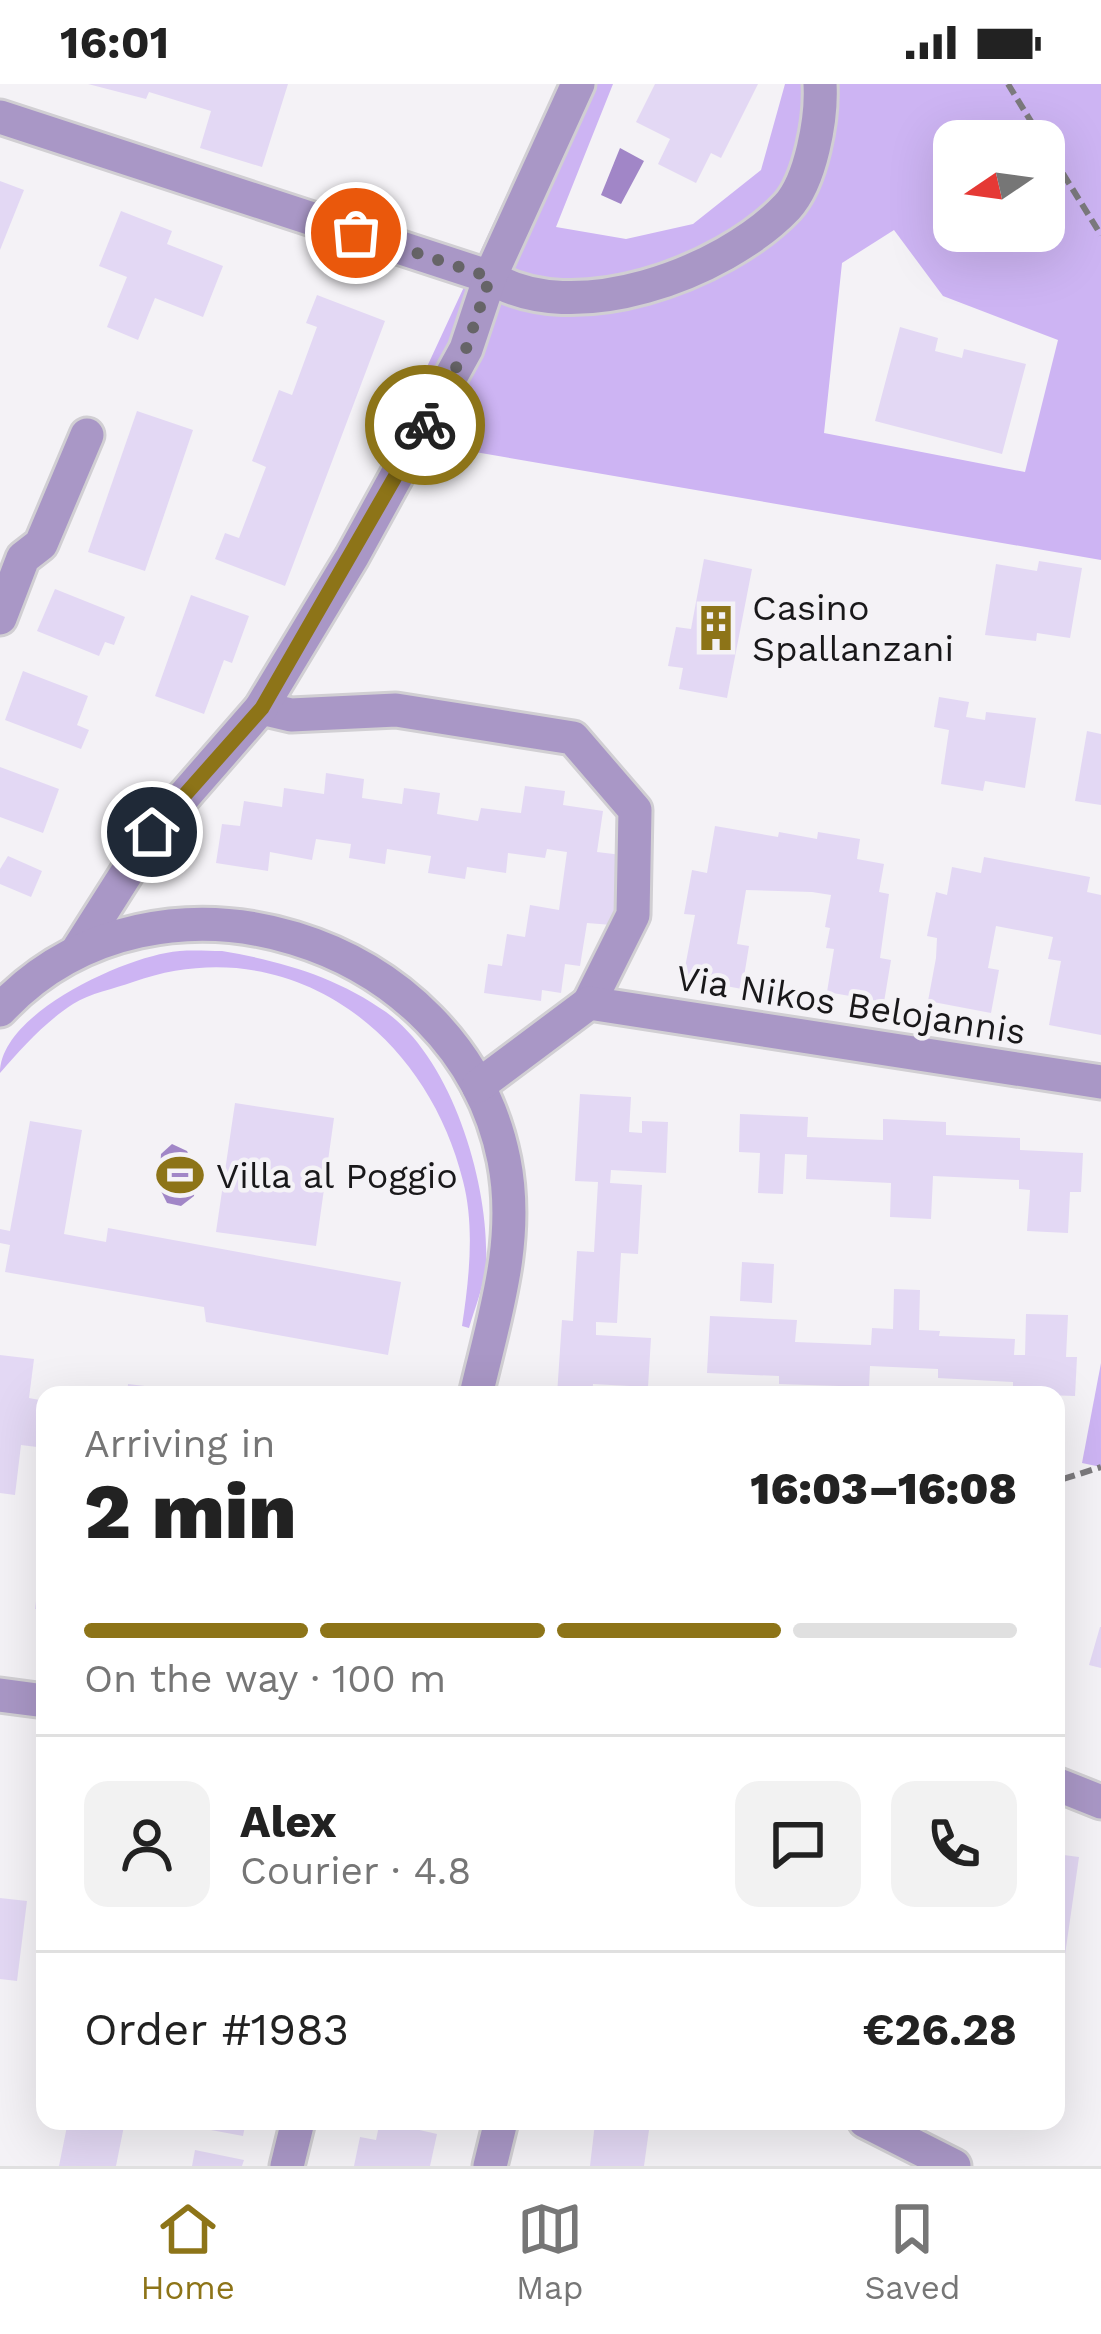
<!DOCTYPE html>
<meta charset="utf-8">
<style>
body{margin:0;font-family:"Work Sans",sans-serif;background:#f2f2f2;color:#222;height:100vh;display:flex;flex-direction:column;font-size:45px;white-space:nowrap}
*{box-sizing:border-box;margin:0}
p{font-size:39px;color:#767676}
.icon{flex:none;width:66px;height:66px;fill:none;stroke:currentColor;stroke-width:2;stroke-linecap:round;stroke-linejoin:round}
.map{position:relative;flex:1;overflow:hidden}
.side{position:absolute;left:36px;top:1302px;width:1029px;height:744px;display:flex;flex-direction:column;background:#fff;border-radius:24px;box-shadow:0 12px 48px #0002}
.side>*{flex:none}
.needle{width:78px;rotate:257deg}
.buttons{position:absolute;left:933px;top:36px;display:grid;gap:24px}
.buttons a{display:grid;place-items:center;width:132px;height:132px;border-radius:24px;background:#fff;box-shadow:0 12px 48px #0002;font-size:60px}
.pin{position:absolute;display:grid;place-items:center;width:102px;height:102px;color:#fff;margin:-51px;border:6px solid #fff;border-radius:50%;box-shadow:0 3px 12px #0007}
.courier{position:absolute;display:grid;place-items:center;width:120px;height:120px;margin:-60px;border:9px solid #8d7418;border-radius:50%;background:#fff;color:#222;box-shadow:0 3px 15px #0007}
.head em{font-style:normal;font-weight:800}
.head div{display:flex;flex-direction:column-reverse}
.head{display:flex;align-items:center;justify-content:space-between;height:204px;padding:0 48px}
h1{font-size:78px;font-weight:800;line-height:90px}
.bar{display:grid;grid-template-columns:repeat(4,1fr);gap:18px 12px;align-content:center;height:144px;padding:0 48px}
.bar i{height:15px;border-radius:9px;background:#e0e0e0}
.bar .current{background:#8d7418}
.bar p{grid-column:span 4}
.line{display:flex;align-items:center;gap:30px;padding:0 48px;border-top:3px solid #e0e0e0}
.line div{flex:1}
.round{display:grid;place-items:center;flex:none;width:126px;height:126px;border-radius:24px;background:#f2f2f2}
.status{display:flex;justify-content:space-between;align-items:center;height:84px;padding:0 60px;background:#fff;direction:ltr}
.status svg{height:33px;fill:currentColor}
.menu{display:flex;justify-content:space-around;align-items:center;height:168px;border-top:3px solid #e0e0e0;background:#fff;font-size:33px;color:#767676}
.menu a{display:grid;justify-items:center;gap:6px}
.menu .current{color:#8d7418}
.map>svg:first-child{display:block}
</style>
<div class="status"><b>16:01</b><svg viewBox="0 0 49 12"><path d="M0 12V9h3v3zM5 12V6h3v6zM10 12V3h3v9zM15 12V0h3v12zM26 1h20v11H26zM47 4h2v5h-2z"/></svg></div>
<div class="map">
<svg width="1101" height="2082" viewBox="0 0 1101 2082">
<rect width="100%" height="100%" fill="#f4f2f6"/>
<!-- green -->
<g fill="#cdb4f3" fill-rule="evenodd">
<path d="M558,0H613L556,143L626,155L693,140L761,86L785,0H1101V476L394,354ZM954,57H1044V147H954ZM894,146L943,212L1058,256L1025,388L824,349L842,179Z"/>
<path d="M222,867C281,877 337,893 386,928C453,976 490,1102 486,1181C484,1201 475,1224 469,1244L462,1242C469,1196 475,1143 463,1097C426,946 287,844 133,898C114,905 90,909 73,920C45,938 22,964 0,989C0,931 116,878 166,869C184,865 204,867 222,867Z"/>
<path d="M1101,1279V1383L1082,1379Z"/>
</g>
<!-- water -->
<g fill="#a186c7">
<path d="M620,64L644,77L621,120L601,111Z"/>
<path d="M172,1060L187,1067L196,1089L194,1112L181,1122L167,1119L159,1103L161,1070Z"/>
</g>
<!-- building -->
<g fill="#e3d8f4">
<path d="M88,0H288L262,83L200,64L211,27L149,8L146,15Z"/>
<path d="M655,0H758L721,74L711,69L696,99L658,80L670,55L636,38Z"/>
<path d="M0,97L24,106L0,166Z"/>
<path d="M121,127L172,147L167,160L223,182L203,233L155,214L138,256L107,243L127,193L99,182Z"/>
<path d="M317,211L385,237L285,502L215,475L225,449L239,454L266,383L252,377L279,306L292,311L317,243L306,239Z"/>
<path d="M900,243L938,254L935,267L962,274L964,265L1026,280L1002,370L875,337Z"/>
<path d="M137,327L193,346L145,487L88,468Z"/>
<path d="M704,475L752,485L727,614L679,605L683,584L668,582L676,543L691,545Z"/>
<path d="M1039,477L1082,484L1070,554L1037,549L1036,557L985,551L996,480L1037,487Z"/>
<path d="M55,505L125,533L114,561L105,558L99,572L37,547Z"/>
<path d="M191,511L249,532L232,579L224,576L204,630L155,612Z"/>
<path d="M23,587L88,612L77,641L89,646L81,665L5,636Z"/>
<path d="M939,613L969,618L966,633L985,636L986,628L1036,634L1025,704L985,697L983,707L941,700L949,646L934,643Z"/>
<path d="M1087,647L1101,650V721L1075,717Z"/>
<path d="M0,683L59,705L43,749L0,733Z"/>
<path d="M326,689L364,695L362,714L402,720L404,704L440,709L437,730L478,737L481,724L521,729L525,702L565,707L563,721L603,727L597,768L622,771L612,841L587,839L580,882L565,880L561,909L542,906L541,917L484,909L488,880L502,882L507,850L525,853L530,821L559,826L567,768L547,765L545,774L508,769L506,789L467,783L465,795L428,789L431,772L387,765L385,780L349,774L351,760L316,755L312,776L270,768L268,787L216,779L222,740L240,742L244,717L282,723L284,704L324,710Z"/>
<path d="M715,742L778,753L779,748L817,755L818,748L860,755L857,775L884,780L879,808L889,810L880,874L891,876L884,918L827,908L834,865L826,864L830,844L825,843L831,811L812,808L746,806L737,860L749,862L742,905L683,894L695,831L684,830L692,786L707,789Z"/>
<path d="M8,772L42,787L31,813L0,800V785Z"/>
<path d="M984,773L1090,793L1087,808L1101,811V951L1049,941L1061,877L1048,875L1053,853L996,842L988,884L999,886L991,929L928,917L936,874L937,854L927,852L936,808L947,811L952,783L981,789Z"/>
<path d="M580,1010L631,1013L629,1048L642,1049V1037L668,1038L666,1089L611,1086L610,1099L642,1101L638,1170L621,1169L617,1239L596,1238V1251L651,1254L648,1303L593,1300L592,1311H557L562,1236L573,1237L577,1167L594,1168L598,1098L575,1097Z"/>
<path d="M235,1019L334,1034L316,1162L216,1148Z"/>
<path d="M740,1030L808,1033L807,1053L883,1056V1035L946,1038V1051L1020,1054V1066L1083,1069L1081,1108H1070L1068,1149L1027,1147L1030,1106L1019,1105V1096L933,1092L931,1135L890,1133L891,1099L806,1095L807,1071L785,1070L783,1110L758,1109L760,1069L739,1068Z"/>
<path d="M30,1037L82,1046L64,1150L106,1158L108,1144L401,1198L388,1271L206,1238L204,1223L5,1188L10,1161L0,1159V1145L10,1147Z"/>
<path d="M742,1178L774,1180L772,1219L740,1217Z"/>
<path d="M894,1205L920,1206L919,1246L940,1247L939,1252L1015,1255L1014,1271H1025L1026,1230L1068,1231L1066,1273H1077L1075,1312L1013,1310V1298L938,1294V1285L870,1282L869,1303L779,1300V1292L707,1289L710,1232L797,1236L795,1258L871,1261L872,1244L893,1245Z"/>
<path d="M0,1271L34,1275L29,1314L45,1317V1364L21,1361L15,1411L0,1409Z"/>
<path d="M128,1300L178,1306L177,1311H127Z"/>
<path d="M41,1478H45V1527L35,1525Z"/>
<path d="M1100,1543H1101V1584L1089,1581Z"/>
<path d="M1056,1770L1079,1773L1065,1871L1056,1870Z"/>
<path d="M0,1814L27,1817L17,1897L0,1895Z"/>
<path d="M68,2037H125L116,2082H59Z"/>
<path d="M213,2037H246L243,2052L211,2046Z"/>
<path d="M380,2037L437,2050L430,2082H354L360,2053L376,2056Z"/>
<path d="M595,2039L649,2046L644,2082H590Z"/>
<path d="M195,2066L244,2076L242,2082H192Z"/>
</g>
<g fill="none" stroke-linecap="round" stroke-linejoin="round">
<defs>
<g id="minor">
<path d="M0,33L490,193C572,245 723,190 787,123C811,97 822,34 820,0"/>
<path d="M0,534L23,474L41,460L87,351"/>
<path d="M261,624L291,631L396,626L573,654L635,726L633,831L589,919"/>
<path d="M79,864L152,749L261,624L352,473L466,265L490,193L578,0"/>
<path d="M0,926C157,758 460,853 504,1076C520,1157 494,1233 476,1311"/>
<path d="M478,1002L589,919L1101,998"/>
<path d="M0,1611L45,1617"/>
<path d="M1056,1700L1101,1718"/>
<path d="M865,2037L954,2082"/>
<path d="M287,2082L298,2037"/>
<path d="M490,2082L501,2037"/>
</g>
</defs>
<!-- minor casing -->
<use href="#minor" stroke="#d1cfd3" stroke-width="39"/>
<!-- path -->
<g stroke="#7c7a7d" stroke-width="6" stroke-dasharray="12 6" stroke-linecap="butt">
<path d="M1008,0L1043,57"/>
<path d="M1044,59L1101,151"/>
<path d="M1056,1410L1060,1396L1101,1383"/>
</g>
<!-- minor -->
<use href="#minor" stroke="#a997c6" stroke-width="33"/>
</g>
<g fill="none" stroke-linecap="round" stroke-linejoin="round">
<!-- done -->
<path stroke="#666467" stroke-width="12" stroke-dasharray="0 21.6" d="M356,149L490,193L466,265L425,341"/>
<!-- route -->
<path stroke="#8d7418" stroke-width="15" d="M152,748L262,624L425,341"/>
</g>
<!-- icons -->
<defs>
<symbol id="building-bare" viewBox="-9 -9 18 18"><path d="M-4-6H4V6H1V3H-1V6H-4ZM-2.5-4.3h1.7v1.8h-1.7ZM.8-4.3h1.7v1.8H.8ZM-2.5-1h1.7V.8h-1.7ZM.8-1h1.7V.8H.8Z" fill="#8d7418" stroke="#f4f2f6" stroke-width="2.5" paint-order="stroke"/></symbol>
<symbol id="stadium-bare" viewBox="-9 -9 18 18"><path d="M0-5a6.5 5 0 1 0 0 10a6.5 5 0 1 0 0-10ZM-3.5-1.8h7v3.6h-7Z" fill="#8d7418" stroke="#f4f2f6" stroke-width="2.5" paint-order="stroke"/></symbol>
</defs>
<g fill-rule="evenodd">
<use href="#building-bare" x="683" y="511" width="66" height="66"/>
<use href="#stadium-bare" x="147" y="1058" width="66" height="66"/>
</g>
<g text-anchor="middle" stroke-width="9" stroke-linejoin="round" paint-order="stroke">
<!-- poi labels -->
<g font-size="36" fill="#19181a" stroke="#f4f2f6" text-anchor="start">
<text x="752" y="536">Casino<tspan x="752" dy="41">Spallanzani</tspan></text>
<text x="216" y="1104">Villa al Poggio</text>
</g>
<!-- street labels -->
<g font-size="36" fill="#19181a" stroke="#f4f2f6">
<text transform="translate(851 920) rotate(9)" y="13">Via Nikos Belojannis</text>
</g>
</g>
</svg>
<div class="buttons">
<a><svg class="needle" viewBox="-14 -14 28 28"><path d="M0-13l5 13h-10z" fill="#e53935"/><path d="M0 13l5-13h-10z" fill="#767676"/></svg></a>
</div>
<div class="pin" style="left:356px;top:149px;background:#ea580c"><svg class="icon" aria-label="bag" viewBox="0 0 24 24"><path d="M5 8h14l-1 12H6zM9 8a3 3 0 0 1 6 0"/></svg></div>
<div class="pin" style="left:152px;top:748px;background:#1f2937"><svg class="icon" aria-label="home" viewBox="0 0 24 24"><path d="M3 11l9-7 9 7M6 9v11h12V9"/></svg></div>
<div class="courier" style="left:425px;top:341px"><svg class="icon" aria-label="bike" viewBox="0 0 24 24"><circle cx="6" cy="16" r="4"/><circle cx="18" cy="16" r="4"/><path d="M6 16l4-8h5l3 8M10 8l3 8H6M13 5h3"/></svg></div>
<section class="side">
<div class="head"><div><h1>2 min</h1><p>Arriving in</p></div><em>16:03–16:08</em></div>
<div class="bar"><i class="current"></i><i class="current"></i><i class="current"></i><i></i><p>On the way · 100 m</p></div>
<div class="line" style="height:216px"><a class="round"><svg class="icon" aria-label="person" viewBox="0 0 24 24"><circle cx="12" cy="8" r="4"/><path d="M4 21q1-7 8-7t8 7"/></svg></a><div><b>Alex</b><p>Courier · 4.8</p></div><a class="round"><svg class="icon" aria-label="chat" viewBox="0 0 24 24"><path d="M4 5h16v11H9l-5 4z"/></svg></a><a class="round"><svg class="icon" aria-label="phone" viewBox="0 0 24 24"><path d="M5 4h4l2 5-3 2q2 4 5 5l2-3 5 2v4C11 20 4 13 5 4z"/></svg></a></div>
<div class="line" style="height:156px"><div>Order #1983</div><b>€26.28</b></div>
</section>
</div>
<nav class="menu">
<a class="current"><svg class="icon" aria-label="home" viewBox="0 0 24 24"><path d="M3 11l9-7 9 7M6 9v11h12V9"/></svg>Home</a>
<a><svg class="icon" aria-label="map" viewBox="0 0 24 24"><path d="M3 6l6-2 6 2 6-2v14l-6 2-6-2-6 2zM9 4v14M15 6v14"/></svg>Map</a>
<a><svg class="icon" aria-label="saved" viewBox="0 0 24 24"><path d="M7 4h10v16l-5-4-5 4z"/></svg>Saved</a>
</nav>
